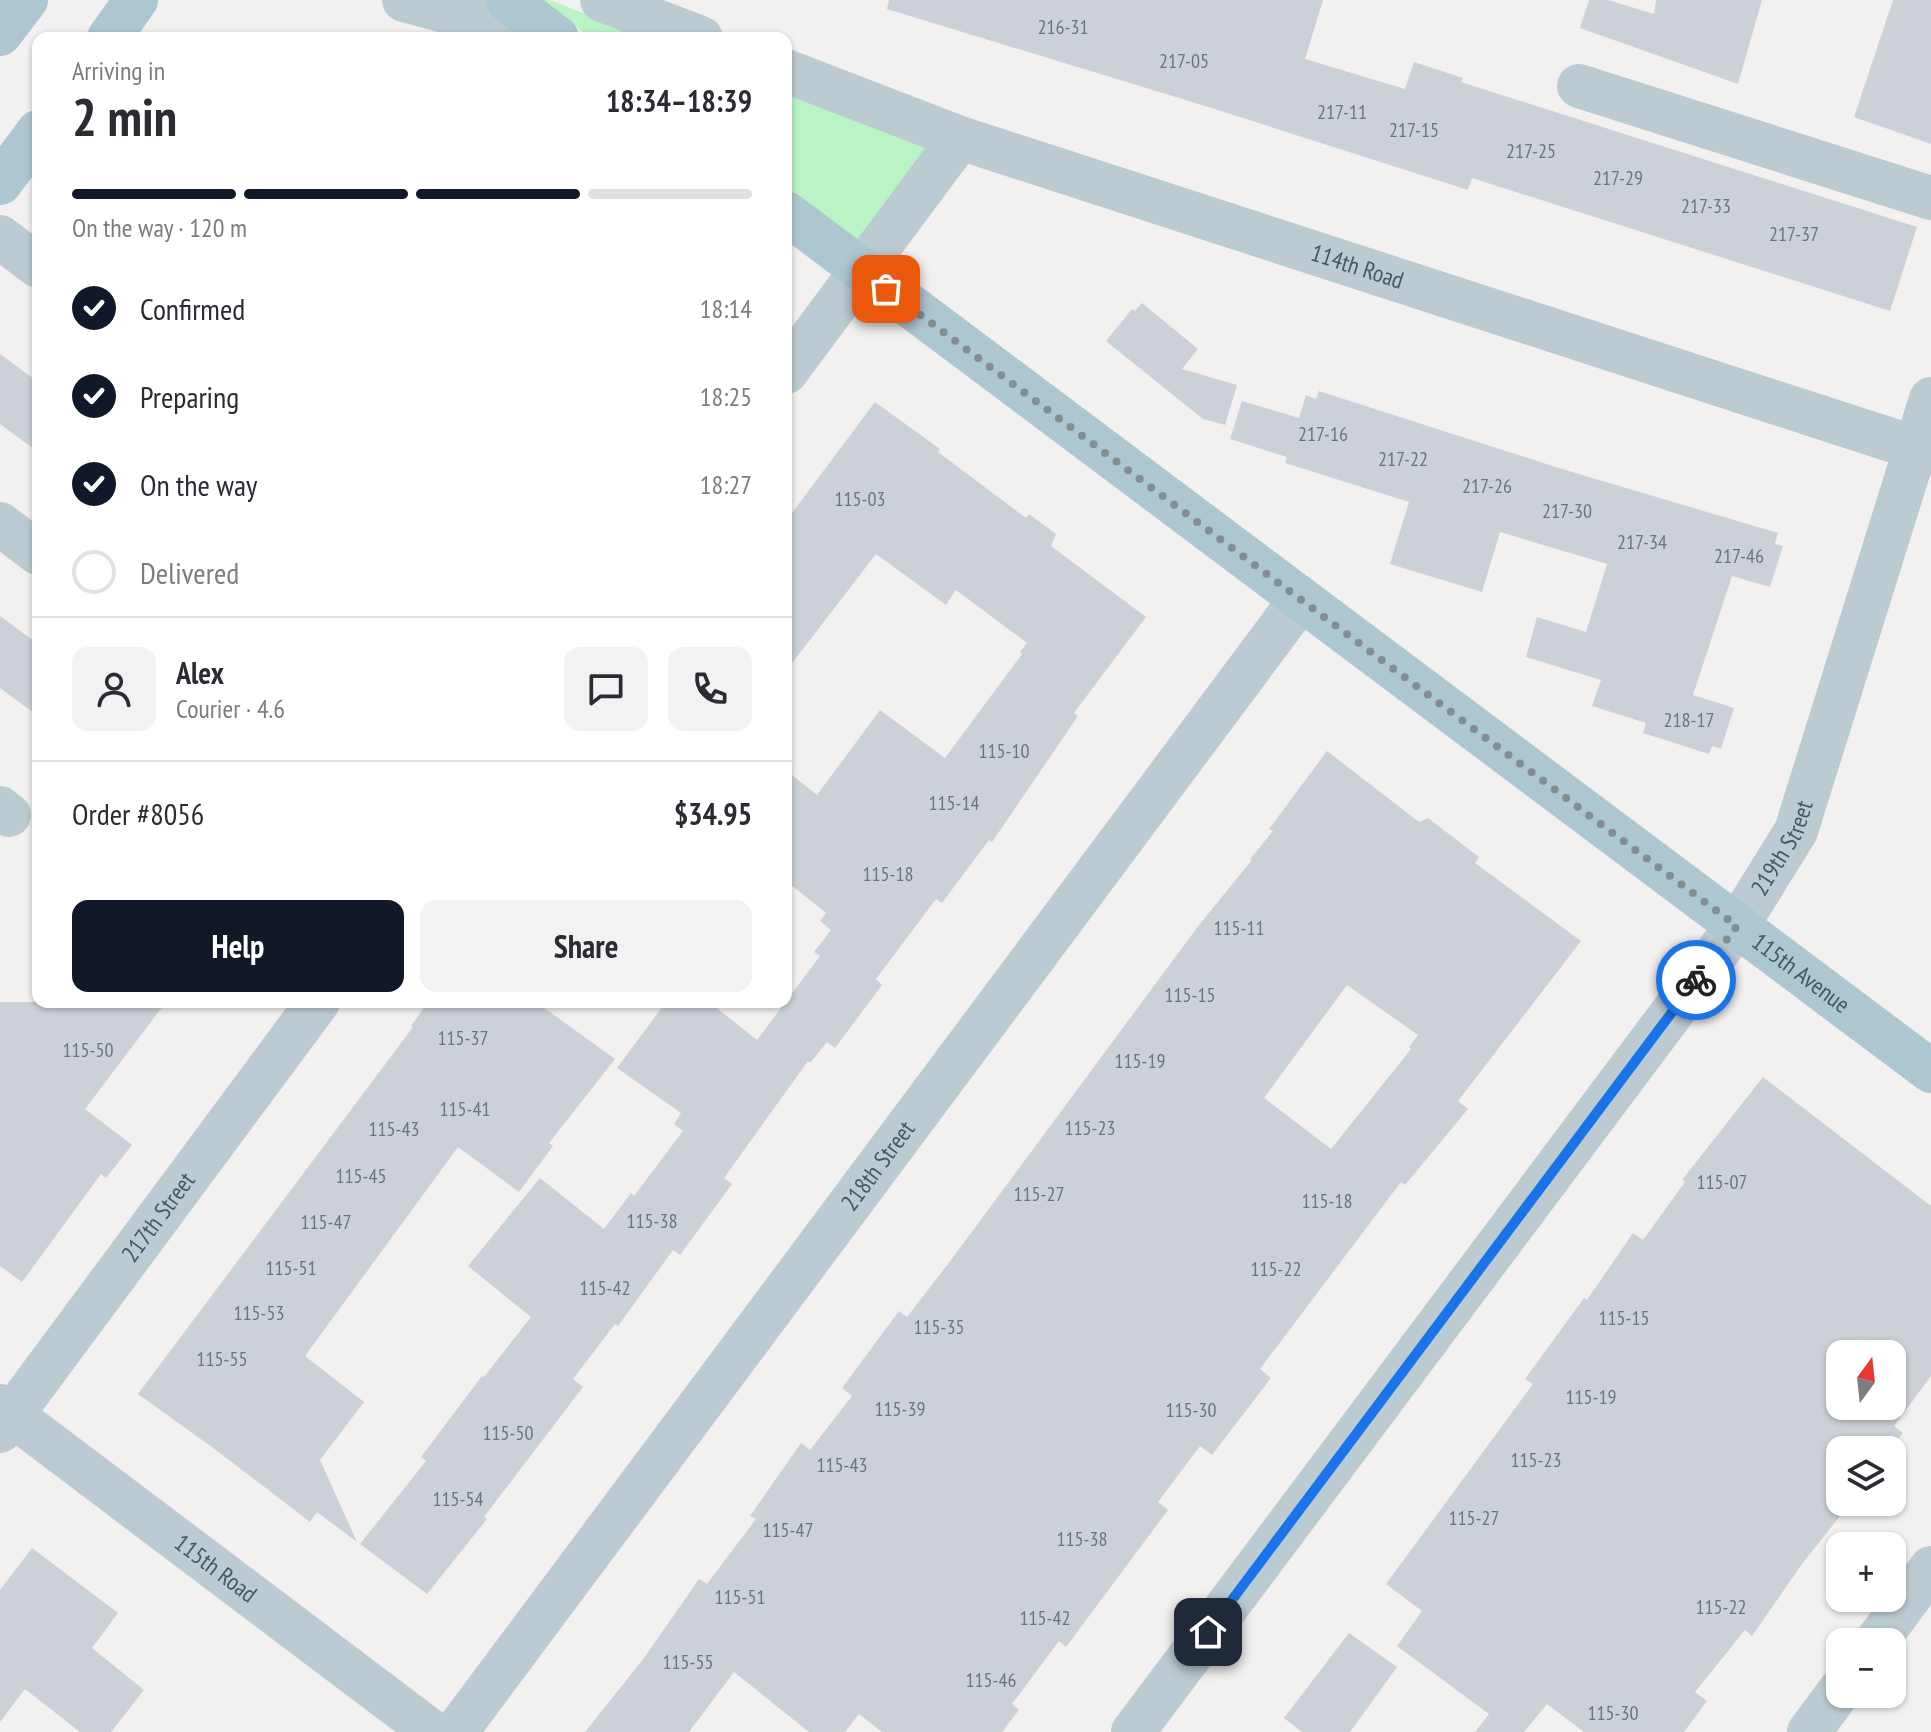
<!DOCTYPE html>
<meta charset="utf-8">
<style>
body{margin:0;font-family:"PT Sans Narrow",sans-serif;background:#f2f2f3;color:#2b2b33;height:100vh;display:flex;flex-direction:column;font-size:30px;white-space:nowrap}
*{box-sizing:border-box;margin:0}
p{font-size:26px;color:#7c7c81}
.icon{flex:none;width:44px;height:44px;fill:none;stroke:currentColor;stroke-width:2;stroke-linecap:round;stroke-linejoin:round}
.map{position:relative;flex:1;overflow:hidden}
.sheet{position:absolute;left:32px;top:32px;width:760px;height:976px;display:flex;flex-direction:column;background:#fff;border-radius:16px;box-shadow:0 2px 6px #0004}
.sheet>*{flex:none}
.needle{width:52px;rotate:15deg}
.tools{position:absolute;left:1826px;top:1340px;display:grid;gap:16px}
.tools a{display:grid;place-items:center;width:80px;height:80px;border-radius:16px;background:#fff;box-shadow:0 2px 6px #0004;font-size:40px}
.pin{position:absolute;display:grid;place-items:center;width:68px;height:68px;color:#fff;margin:-34px;border-radius:16px;box-shadow:0 4px 12px #0006}
.courier{position:absolute;display:grid;place-items:center;width:80px;height:80px;margin:-40px;border:6px solid #1a73e8;border-radius:50%;background:#fff;color:#222;box-shadow:0 2px 10px #0007}
.headline em{font-style:normal;font-weight:700}
.headline div{display:flex;flex-direction:column-reverse}
.headline{display:flex;align-items:center;justify-content:space-between;height:136px;padding:0 40px}
h1{font-size:52px;font-weight:700;line-height:60px}
.bar{display:grid;grid-template-columns:repeat(4,1fr);gap:12px 8px;align-content:center;height:96px;padding:0 40px}
.bar i{height:10px;border-radius:6px;background:#e1e1e2}
.bar .on{background:#111827}
.bar p{grid-column:span 4}
.line{display:flex;align-items:center;gap:20px;padding:0 40px;border-top:2px solid #e1e1e2}
.line div{flex:1}
.round{display:grid;place-items:center;flex:none;width:84px;height:84px;border-radius:16px;background:#f2f2f3}
ol{padding:0 40px;list-style:none}
li{display:flex;align-items:center;gap:24px;height:88px}
li p{margin-inline-start:auto}
li .icon{padding:8px;border-radius:50%;background:#111827;color:#fff;stroke-width:4}
li:last-child{color:#7c7c81}
li i{width:44px;height:44px;border:4px solid #e1e1e2;border-radius:50%}
.primary-button{display:flex;gap:16px;margin-top:auto;padding:16px 40px}
.primary-button a{flex:1;height:92px;border-radius:16px;background:#111827;color:#fff;font-size:32px;font-weight:700;line-height:92px;text-align:center}
.primary-button a+a{background:#f2f2f3;color:#2b2b33}
.map>svg:first-child{display:block}
</style>
<div class="map">
<svg width="1931" height="1732" viewBox="0 0 1931 1732">
<rect width="100%" height="100%" fill="#f3f0f0"/>
<!-- green -->
<g fill="#baf4c5">
<path d="M541,0H550L647,38H591Z"/>
<path d="M786,93L937,152L867,249L786,187Z"/>
</g>
<!-- building -->
<g fill="#cbd1d6" fill-rule="evenodd">
<path d="M889,0H1323L1305,59L1405,89L1414,62L1463,78L1461,82L1917,227L1890,311L1472,178L1468,190L1202,105L887,9Z"/>
<path d="M1589,0H1608L1654,14L1656,0H1762L1738,84L1580,28Z"/>
<path d="M1893,0H1931V144L1854,117Z"/>
<path d="M1142,303L1198,349L1182,369L1237,385L1225,425L1203,419L1106,341L1132,309L1135,311Z"/>
<path d="M0,354L38,382V452L0,424Z"/>
<path d="M1319,391L1562,469L1778,533L1775,544L1783,546L1770,587L1732,576L1693,695L1734,708L1721,749L1712,746L1709,754L1643,733L1646,723L1592,706L1601,680L1526,657L1537,617L1586,632L1607,564L1500,532L1482,592L1390,564L1409,502L1285,463L1287,457L1230,439L1242,401L1299,418L1306,395L1316,399Z"/>
<path d="M875,402L940,449L938,452L1026,518L1029,514L1056,534L1051,546L1146,617L1074,713L1078,716L992,842L989,840L942,903L936,899L876,979L882,985L835,1048L827,1042L810,1063L808,1061L724,1178L732,1184L680,1255L673,1250L618,1326L615,1324L573,1379L583,1387L484,1517L487,1519L427,1594L360,1544L426,1461L421,1457L482,1376L484,1377L531,1317L468,1266L540,1178L604,1229L631,1193L634,1196L683,1131L674,1124L681,1113L617,1068L666,1002H709L757,1040L820,956L814,952L831,930L820,921L826,913L786,881V770L817,795L880,710L945,758L1022,654L1020,652L1027,643L956,590L946,605L876,554L786,671V521Z"/>
<path d="M0,616L38,644V716L0,688Z"/>
<path d="M1327,751L1419,822L1428,818L1479,857L1475,863L1581,941L1458,1101L1468,1109L1405,1185L1401,1182L1260,1369L1271,1378L1212,1455L1200,1446L1158,1502L1168,1510L1066,1647L1059,1641L1012,1704L1019,1710L1002,1732H882L859,1714L845,1732H809L734,1672L689,1732H585L644,1658L699,1579L707,1584L756,1519L750,1516L801,1443L810,1450L852,1396L842,1388L899,1311L907,1317L948,1264L1199,925L1252,860L1250,859L1273,831L1269,829ZM1347,985L1418,1035L1409,1047L1411,1049L1331,1149L1264,1098Z"/>
<path d="M0,1002H166L85,1109L132,1145L106,1178L101,1174L22,1282L0,1266Z"/>
<path d="M428,1002H536L615,1059L549,1143L553,1146L519,1192L458,1147L305,1356L364,1402L320,1460L357,1542L317,1512L310,1522L216,1450L138,1394L413,1027L411,1026Z"/>
<path d="M1763,1077L1931,1206V1376L1894,1426L1903,1433L1889,1450H1840V1502H1851L1802,1564L1752,1636L1745,1630L1695,1692L1707,1701L1684,1732H1584L1547,1704L1524,1732H1475L1489,1714L1397,1646L1422,1611L1386,1584L1533,1384L1525,1379L1584,1298L1587,1300L1633,1233L1643,1240L1685,1182L1682,1180ZM1840,1354H1892V1406H1840Z"/>
<path d="M32,1548L118,1613L92,1648L144,1690L111,1732H80L25,1689L0,1722V1590Z"/>
<path d="M1349,1633L1397,1667L1350,1732H1302L1284,1718Z"/>
</g>
<g fill="none" stroke-linecap="round" stroke-linejoin="round">
<!-- minor -->
<g stroke="#bccbd1" stroke-width="44">
<path d="M404,0L544,38"/>
<path d="M602,0L701,38"/>
<path id="s1" d="M786,71L960,138L1931,453"/>
<path d="M1579,86L1931,198"/>
<path d="M0,237L38,266"/>
<path d="M786,372L960,138"/>
<path d="M0,524L38,553"/>
<path d="M0,808L9,815"/>
<path id="s2" d="M0,1406L432,1732"/>
<path id="s3" d="M0,1431L318,1002"/>
<path d="M1876,1642L1931,1568"/>
<path id="s4" d="M456,1732L1301,599"/>
<path id="s5" d="M1133,1732L1737,926L1796,831L1931,399"/>
<path d="M1809,1732L1840,1690"/>
</g>
<!-- major -->
<g stroke="#adc7d1" stroke-width="44">
<path d="M508,0L557,38"/>
<path d="M0,34L26,0"/>
<path d="M109,38L136,0"/>
<path d="M0,183L38,132"/>
<path id="s6" d="M786,213L1931,1071"/>
</g>
</g>
<g fill="none" stroke-linecap="round" stroke-linejoin="round">
<!-- done -->
<path stroke="#838e92" stroke-width="8" stroke-dasharray="0 14.4" d="M886,289L1737,926L1696,980"/>
<!-- route -->
<path stroke="#1a73e8" stroke-width="10" d="M1208,1632L1696,980"/>
</g>
<g text-anchor="middle" stroke-width="6" stroke-linejoin="round" paint-order="stroke">
<!-- number labels -->
<g font-size="20" fill="#67777e">
<text x="1063" y="34">216-31</text>
<text x="1184" y="68">217-05</text>
<text x="1342" y="119">217-11</text>
<text x="1414" y="137">217-15</text>
<text x="1531" y="158">217-25</text>
<text x="1618" y="185">217-29</text>
<text x="1706" y="213">217-33</text>
<text x="1794" y="241">217-37</text>
<text x="1323" y="441">217-16</text>
<text x="1403" y="466">217-22</text>
<text x="1487" y="493">217-26</text>
<text x="860" y="506">115-03</text>
<text x="1567" y="518">217-30</text>
<text x="1642" y="549">217-34</text>
<text x="1739" y="563">217-46</text>
<text x="1689" y="727">218-17</text>
<text x="1004" y="758">115-10</text>
<text x="954" y="810">115-14</text>
<text x="888" y="881">115-18</text>
<text x="1239" y="935">115-11</text>
<text x="1190" y="1002">115-15</text>
<text x="463" y="1045">115-37</text>
<text x="88" y="1057">115-50</text>
<text x="1140" y="1068">115-19</text>
<text x="465" y="1116">115-41</text>
<text x="1090" y="1135">115-23</text>
<text x="394" y="1136">115-43</text>
<text x="361" y="1183">115-45</text>
<text x="1722" y="1189">115-07</text>
<text x="1039" y="1201">115-27</text>
<text x="1327" y="1208">115-18</text>
<text x="652" y="1228">115-38</text>
<text x="326" y="1229">115-47</text>
<text x="291" y="1275">115-51</text>
<text x="1276" y="1276">115-22</text>
<text x="605" y="1295">115-42</text>
<text x="259" y="1320">115-53</text>
<text x="1624" y="1325">115-15</text>
<text x="939" y="1334">115-35</text>
<text x="222" y="1366">115-55</text>
<text x="1591" y="1404">115-19</text>
<text x="900" y="1416">115-39</text>
<text x="1191" y="1417">115-30</text>
<text x="508" y="1440">115-50</text>
<text x="1536" y="1467">115-23</text>
<text x="842" y="1472">115-43</text>
<text x="458" y="1506">115-54</text>
<text x="1474" y="1525">115-27</text>
<text x="788" y="1537">115-47</text>
<text x="1082" y="1546">115-38</text>
<text x="740" y="1604">115-51</text>
<text x="1721" y="1614">115-22</text>
<text x="1045" y="1625">115-42</text>
<text x="688" y="1669">115-55</text>
<text x="991" y="1687">115-46</text>
<text x="1613" y="1720">115-30</text>
</g>
<!-- street labels -->
<g font-size="24" fill="#465960" stroke="#fff">
<text dy="8" stroke="none"><textPath href="#s1" startOffset="604">114th Road</textPath></text>
<text dy="8" stroke="none"><textPath href="#s5" startOffset="1098">219th Street</textPath></text>
<text dy="8" stroke="none"><textPath href="#s6" startOffset="1268">115th Avenue</textPath></text>
<text dy="8" stroke="none"><textPath href="#s4" startOffset="706">218th Street</textPath></text>
<text dy="8" stroke="none"><textPath href="#s3" startOffset="266">217th Street</textPath></text>
<text dy="8" stroke="none"><textPath href="#s2" startOffset="270">115th Road</textPath></text>
</g>
</g>
</svg>
<div class="tools">
<a><svg class="needle" viewBox="-14 -14 28 28"><path d="M0-13l5 13h-10z" fill="#e53935"/><path d="M0 13l5-13h-10z" fill="#7c7c81"/></svg></a>
<a><svg class="icon" aria-label="layers" viewBox="0 0 24 24"><path d="M12 4l9 5-9 5-9-5zM3 14l9 5 9-5"/></svg></a>
<a>+</a>
<a>−</a>
</div>
<div class="pin" style="left:886px;top:289px;background:#ea580c"><svg class="icon" aria-label="bag" viewBox="0 0 24 24"><path d="M5 8h14l-1 12H6zM9 8a3 3 0 0 1 6 0"/></svg></div>
<div class="pin" style="left:1208px;top:1632px;background:#1f2937"><svg class="icon" aria-label="home" viewBox="0 0 24 24"><path d="M3 11l9-7 9 7M6 9v11h12V9"/></svg></div>
<div class="courier" style="left:1696px;top:980px"><svg class="icon" aria-label="bike" viewBox="0 0 24 24"><circle cx="6" cy="16" r="4"/><circle cx="18" cy="16" r="4"/><path d="M6 16l4-8h5l3 8M10 8l3 8H6M13 5h3"/></svg></div>
<section class="sheet">
<div class="headline"><div><h1>2 min</h1><p>Arriving in</p></div><em>18:34–18:39</em></div>
<div class="bar"><i class="on"></i><i class="on"></i><i class="on"></i><i></i><p>On the way · 120 m</p></div>
<ol>
<li><svg class="icon" aria-label="check" viewBox="0 0 24 24"><path d="M5 12l5 5 9-10"/></svg>Confirmed<p>18:14</p></li>
<li><svg class="icon" aria-label="check" viewBox="0 0 24 24"><path d="M5 12l5 5 9-10"/></svg>Preparing<p>18:25</p></li>
<li><svg class="icon" aria-label="check" viewBox="0 0 24 24"><path d="M5 12l5 5 9-10"/></svg>On the way<p>18:27</p></li>
<li><i></i>Delivered</li>
</ol>
<div class="line" style="height:144px"><a class="round"><svg class="icon" aria-label="person" viewBox="0 0 24 24"><circle cx="12" cy="8" r="4"/><path d="M4 21q1-7 8-7t8 7"/></svg></a><div><b>Alex</b><p>Courier · 4.6</p></div><a class="round"><svg class="icon" aria-label="chat" viewBox="0 0 24 24"><path d="M4 5h16v11H9l-5 4z"/></svg></a><a class="round"><svg class="icon" aria-label="phone" viewBox="0 0 24 24"><path d="M5 4h4l2 5-3 2q2 4 5 5l2-3 5 2v4C11 20 4 13 5 4z"/></svg></a></div>
<div class="line" style="height:104px"><div>Order #8056</div><b>$34.95</b></div>
<div class="primary-button"><a>Help</a><a>Share</a></div>
</section>
</div>
